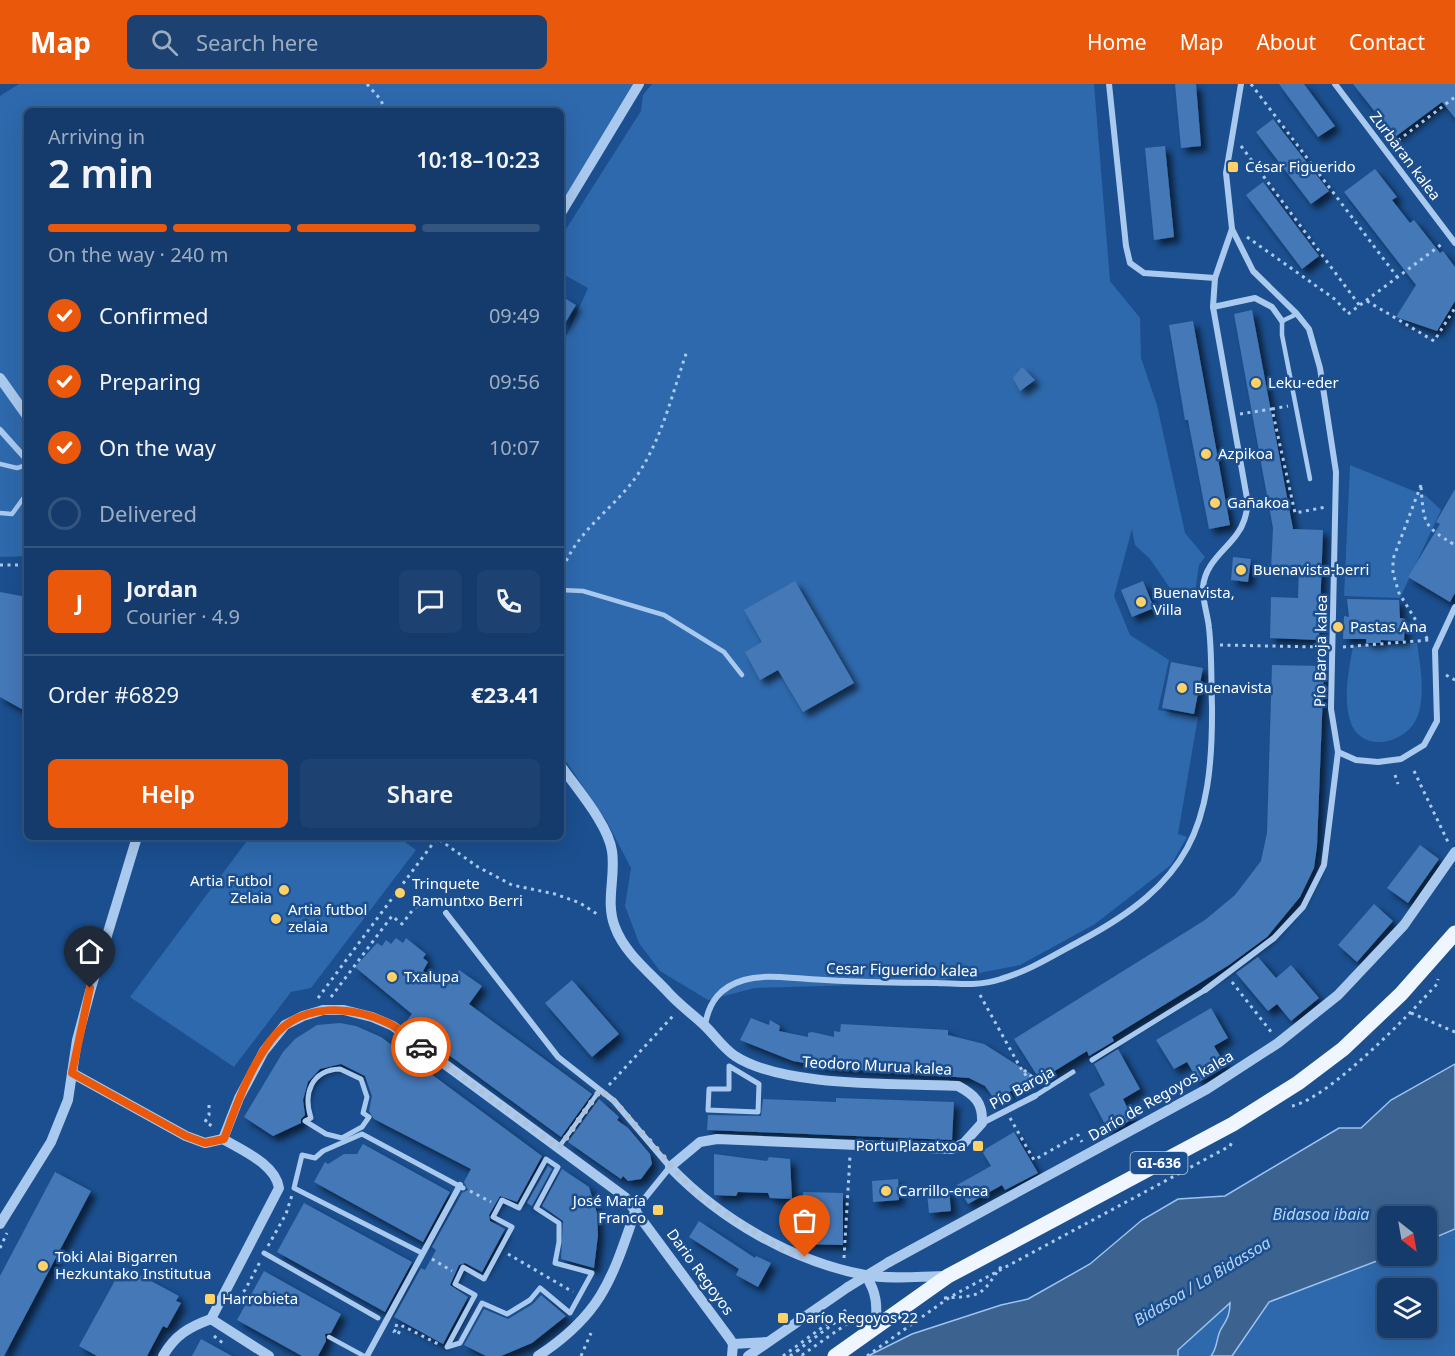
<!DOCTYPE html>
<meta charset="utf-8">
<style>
body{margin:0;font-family:"Noto Sans",sans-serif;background:#1d4271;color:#f1f3f6;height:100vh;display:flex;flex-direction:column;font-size:22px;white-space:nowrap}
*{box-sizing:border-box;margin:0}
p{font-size:20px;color:#9dadc1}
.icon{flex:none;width:33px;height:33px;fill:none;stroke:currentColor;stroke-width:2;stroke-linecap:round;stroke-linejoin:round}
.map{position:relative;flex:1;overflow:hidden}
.panel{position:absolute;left:24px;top:24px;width:540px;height:732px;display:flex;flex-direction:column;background:#143b6b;border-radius:9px;box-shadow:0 6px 24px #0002,0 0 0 2px #33557e}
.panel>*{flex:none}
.needle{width:39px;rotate:149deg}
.tools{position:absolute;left:1377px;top:1122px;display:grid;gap:12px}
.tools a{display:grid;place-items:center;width:60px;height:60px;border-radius:9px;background:#143b6b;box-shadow:0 6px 24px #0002,0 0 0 2px #33557e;font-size:30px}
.pin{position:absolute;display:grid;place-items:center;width:51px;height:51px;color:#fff;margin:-62px -26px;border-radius:50% 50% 50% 0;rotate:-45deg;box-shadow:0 0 6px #0007}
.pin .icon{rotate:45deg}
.courier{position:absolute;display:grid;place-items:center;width:60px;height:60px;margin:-30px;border:4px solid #ea580c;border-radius:50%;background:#fff;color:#222;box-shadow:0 2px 8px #0007}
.head em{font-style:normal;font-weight:600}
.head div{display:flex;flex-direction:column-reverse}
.head{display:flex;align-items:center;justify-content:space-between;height:102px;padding:0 24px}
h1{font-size:39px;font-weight:600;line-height:45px}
.bar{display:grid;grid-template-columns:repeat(4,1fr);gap:9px 6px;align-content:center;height:72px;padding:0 24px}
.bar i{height:8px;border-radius:4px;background:#33557e}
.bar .selected{background:#ea580c}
.bar p{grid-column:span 4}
.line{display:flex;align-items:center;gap:15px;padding:0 24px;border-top:2px solid #33557e}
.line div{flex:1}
.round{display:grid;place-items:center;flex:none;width:63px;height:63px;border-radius:9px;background:#1d4271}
ol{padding:0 24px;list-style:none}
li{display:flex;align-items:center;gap:18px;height:66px}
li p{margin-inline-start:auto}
li .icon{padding:6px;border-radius:50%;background:#ea580c;color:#fff;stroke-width:4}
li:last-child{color:#9dadc1}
li i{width:33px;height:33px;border:3px solid #33557e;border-radius:50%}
.primary-button{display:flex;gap:12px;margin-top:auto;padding:12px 24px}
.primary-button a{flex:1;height:69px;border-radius:9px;background:#ea580c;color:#fff;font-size:24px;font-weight:600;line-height:69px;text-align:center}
.primary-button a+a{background:#1d4271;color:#f1f3f6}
header{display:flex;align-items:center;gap:36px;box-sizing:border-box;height:84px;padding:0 30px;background:#ea580c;color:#fff}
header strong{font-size:28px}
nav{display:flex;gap:33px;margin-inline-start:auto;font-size:21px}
.search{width:420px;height:54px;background:#1d4271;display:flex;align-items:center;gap:15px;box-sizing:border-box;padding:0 21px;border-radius:9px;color:#9dadc1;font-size:22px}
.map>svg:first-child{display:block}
</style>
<header>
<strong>Map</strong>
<div class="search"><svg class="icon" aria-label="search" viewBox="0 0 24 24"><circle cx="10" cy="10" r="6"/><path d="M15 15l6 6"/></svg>Search here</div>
<nav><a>Home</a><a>Map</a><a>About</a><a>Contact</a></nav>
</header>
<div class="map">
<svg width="1455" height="1272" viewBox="0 0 1455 1272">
<defs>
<filter id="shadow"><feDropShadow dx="5.5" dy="5.5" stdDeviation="3" flood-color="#0009"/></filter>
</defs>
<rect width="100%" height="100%" fill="#1b4f8f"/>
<!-- green -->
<g fill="#2e69ad" fill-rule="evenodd">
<path d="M19,0H639L561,129V27H27V472L0,473V12Z"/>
<path d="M652,0H1094L1110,197L1140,234L1141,274L1157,321L1185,449L1205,473L1199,481L1195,508L1176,513L1150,475L1135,461L1132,445L1114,512L1130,551L1169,576L1158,626L1198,633L1178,750L1187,753L1171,781L1095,840L1020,881L927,899L755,904L708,916L660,887L639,859L625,822L631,784L606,736L561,670V248L567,251L588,204L561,189V153L641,27L643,11Z"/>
<path d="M1350,381L1426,412L1441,426L1400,514L1344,512Z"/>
<path d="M1417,559C1420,580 1425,607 1419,628C1411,660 1360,672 1350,636C1343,612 1349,586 1353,562Z"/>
<path d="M250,753H398L416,766L311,904L291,908L234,983L130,913Z"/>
<path d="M1455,1145V1272H1232L1269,1218L1390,1172H1426L1427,1157ZM1388,1204H1426V1244H1388Z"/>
<path d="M1230,1218C1229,1233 1228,1233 1221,1245C1216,1254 1218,1263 1211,1272H1178L1177,1266Z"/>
</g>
<!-- water -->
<path fill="#3c6290" stroke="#9cc4f0" stroke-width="1.5" d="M1455,980V1145L1427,1157L1426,1132H1388V1172H1390L1269,1218L1232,1272H1211C1218,1263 1216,1254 1221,1245C1227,1235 1230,1231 1230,1219L1178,1266V1272H868L912,1250L1001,1221L1028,1215L1090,1180L1142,1136L1178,1115L1225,1112L1339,1044H1361L1391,1016Z"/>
<!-- building -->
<g fill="#4478b7" filter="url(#shadow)">
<path d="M1175,0H1196L1201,62L1181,64Z"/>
<path d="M1279,0H1304L1335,42L1318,53Z"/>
<path d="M1353,0H1455V34L1442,18L1395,53Z"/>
<path d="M1273,35L1329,107L1311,120L1256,48Z"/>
<path d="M1165,62L1174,153L1154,156L1145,64Z"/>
<path d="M1375,85L1397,113L1392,116L1410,139L1414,136L1440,169L1443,167L1455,183V217L1437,247L1396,233L1416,201L1344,108Z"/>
<path d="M1263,98L1319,172L1302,185L1246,111Z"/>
<path d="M561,212L576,221L561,246Z"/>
<path d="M1252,226L1293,445L1323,446L1319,556L1270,554L1271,513L1298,514L1299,485H1271L1273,444L1234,230Z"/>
<path d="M1193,237L1230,441L1209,445L1188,336H1185L1169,241Z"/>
<path d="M1022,283L1035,296L1020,307L1013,294Z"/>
<path d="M1455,405V509L1450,518L1408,493L1440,440L1436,438Z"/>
<path d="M1233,473L1251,475L1248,498L1231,496Z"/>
<path d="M795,497L854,599L803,628L778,586L760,596L745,568L762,558L744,526Z"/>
<path d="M1143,497L1154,524L1132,533L1121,506Z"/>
<path d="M0,508L27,513V628L0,613Z"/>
<path d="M1347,515L1399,516L1400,534L1405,535L1404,557L1381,556V559H1366V555H1343L1344,532L1349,533Z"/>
<path d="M1171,578L1203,584L1194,630L1162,624Z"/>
<path d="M1272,581L1324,582L1317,762L1314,784L1300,813L1267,853L1229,881L1112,953L1114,957L1089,972L1087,967L1040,996L1014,955L1205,836L1235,811L1261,777L1267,749Z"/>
<path d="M1420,761L1439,775L1408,819L1387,804Z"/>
<path d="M1374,820L1393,837L1357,878L1338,861Z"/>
<path d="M396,854L403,859L406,854L426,870L423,874L428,878L423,887L445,904L459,886L482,902L469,920L592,1010L561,1053L405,939L412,930L355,883L377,859L382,862L386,856L391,860Z"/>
<path d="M1258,873L1276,894L1291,881L1319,914L1291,937L1277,920L1268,927L1236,889Z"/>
<path d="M572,896L619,950L592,973L545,919Z"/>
<path d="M1211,924L1228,954L1214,962L1226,982L1199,998L1187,978L1174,985L1156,956Z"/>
<path d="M751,934L769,941L770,936L780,942L779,947L808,953V949L812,948L834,953V947L840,948L841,940L948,946V951L984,960L1036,993L995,1016L985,1002L969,994L832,984L793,977L740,956Z"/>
<path d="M340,939L356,942L381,953L542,1072L517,1118L500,1112L489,1131L490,1137L505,1145L482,1188L465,1179L459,1181L450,1201L468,1213L443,1260L394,1233L421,1184L425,1186L436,1166L432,1163L462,1109L468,1106L464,1098L471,1085L374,1035L369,1027L372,1012L365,992L341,980L320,985L308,998L303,1016L305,1031L301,1035V1039L273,1052L244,1033L283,968L295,955L317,941Z"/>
<path d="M1118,965L1140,1005L1123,1015L1133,1035L1109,1048L1089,1010L1105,1001L1094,980Z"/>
<path d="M836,1014L954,1018L952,1056L707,1046L708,1031L761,1032L763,1015L836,1018Z"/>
<path d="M599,1015L619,1033L617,1036L628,1044L650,1070L652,1080L641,1095L628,1097L623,1092L621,1095L568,1058Z"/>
<path d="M1014,1048L1038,1089L1005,1106L1002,1101L968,1120L957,1101L991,1082L982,1067Z"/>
<path d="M363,1060L450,1108L423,1158L314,1098L325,1078L328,1080L344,1070H357Z"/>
<path d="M714,1070L767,1077L769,1073L790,1075L792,1115L770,1114L768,1109L738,1108L736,1112L714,1111Z"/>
<path d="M548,1082L552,1085L532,1122L527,1119Z"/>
<path d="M562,1085L589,1103L597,1129L598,1151L594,1184L561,1175L563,1137L542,1122Z"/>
<path d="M55,1088L91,1107L4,1272H0V1192Z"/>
<path d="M898,1095L899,1116L873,1118L872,1097Z"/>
<path d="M949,1106L951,1127L929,1129L927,1109Z"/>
<path d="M803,1108L843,1109V1161L802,1160Z"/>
<path d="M304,1119L412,1178L385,1228L277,1168Z"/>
<path d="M699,1137L755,1174L756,1172L771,1179L758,1203L736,1191L739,1185L689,1153Z"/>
<path d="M123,1182L179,1212L176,1217L181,1219L167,1244L163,1242L147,1272H97L79,1262Z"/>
<path d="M264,1187L341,1230L331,1249L325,1250L326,1257L318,1272H302L237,1236Z"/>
<path d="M541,1211L566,1232L532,1259L501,1272H486L464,1261L484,1225L508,1235L533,1220Z"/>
<path d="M201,1255L232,1272H192Z"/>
</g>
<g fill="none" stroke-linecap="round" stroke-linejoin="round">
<!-- path -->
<g stroke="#a9c9ee" stroke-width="3" stroke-dasharray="3 4.5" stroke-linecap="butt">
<path d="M367,0L381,16L385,27"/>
<path d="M1251,0L1398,194"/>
<path d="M1392,61L1455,13"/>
<path d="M1241,62L1360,222"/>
<path d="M1247,153L1336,216L1348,230L1442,160"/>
<path d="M1367,217L1434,257L1455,224"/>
<path d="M1272,325L1288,322"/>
<path d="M1240,330L1272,325L1295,429L1326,423"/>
<path d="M1421,401L1393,475V489L1399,509L1428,556"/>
<path d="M1421,403C1424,440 1423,442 1455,461"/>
<path d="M0,481H27"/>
<path d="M561,491C574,446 616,425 640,387C663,351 673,307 687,267"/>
<path d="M1220,561L1321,563"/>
<path d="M1343,563L1429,556"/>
<path d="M1446,591L1455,596"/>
<path d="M1414,687L1449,760"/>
<path d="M1395,691L1398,700"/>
<path d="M1232,898L1272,949"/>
<path d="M980,911L1020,983L1034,1003"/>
<path d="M331,913L392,832L402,840L415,823L436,820L439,823"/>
<path d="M318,914L437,754L478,783L512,801L555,810L580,819L600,832"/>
<path d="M1411,929L1455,948"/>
<path d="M1024,986L1039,999"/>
<path d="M609,1001L673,932"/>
<path d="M209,1021V1031L205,1038L214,1043"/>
<path d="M1292,1022C1328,1015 1411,929 1437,900L1438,895"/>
<path d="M1010,1034L1034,1076L1078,1051L1082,1058"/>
<path d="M470,1107L491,1118"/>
<path d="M268,1162L286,1130L292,1111"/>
<path d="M0,1164L7,1149"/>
<path d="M508,1170L573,1208"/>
<path d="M844,1174L850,1072"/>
<path d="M432,1175L452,1187"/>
<path d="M238,1213L245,1206L261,1176"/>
<path d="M944,1214C986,1212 980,1211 1003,1180"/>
<path d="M395,1241L398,1242L394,1248L398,1250L403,1242L438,1260"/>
<path d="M214,1252L224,1260"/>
<path d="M581,1272L591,1249"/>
<path d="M783,1272L846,1226L848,1229L798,1266L802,1271L854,1235H862"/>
<path d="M790,1272L798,1266"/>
<path d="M867,1272L950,1213L1230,1062L1233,1056"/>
</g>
<!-- service -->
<g stroke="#a9c9ee" stroke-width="4.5">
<path d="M1297,230L1282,237V251L1310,395"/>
<path d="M0,380L17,384L27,381"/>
<path d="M0,429L12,430L25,412L27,389"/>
<path d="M561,506L583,507L664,531L724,568L742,591"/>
<path d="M559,1063L600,1006"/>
<path d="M329,1253L364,1272"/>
</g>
<!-- pedestrian -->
<g stroke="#a9c9ee" stroke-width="5">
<path d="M1092,976L1205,906"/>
<path d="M729,982L759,1000L758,1028L708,1026L709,1005H729Z"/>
<path d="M340,985L361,995L367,1013L363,1029L369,1033L362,1043L342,1054L326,1050L305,1037L311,1034C303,1010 311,986 340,985Z"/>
<path d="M1035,1012L1073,988"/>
<path d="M546,1075L558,1083L536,1124L559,1139V1158L555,1179L592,1189L570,1229L540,1204L530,1216L507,1230L482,1219L460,1259L447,1263L475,1211L455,1200L463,1183L484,1195L512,1143L493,1133L502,1116L519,1124Z"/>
<path d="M264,1169L378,1234"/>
<path d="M422,1169L294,1104L302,1071L315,1074L323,1067L362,1050L463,1104"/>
</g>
<!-- minor -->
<g stroke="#a9c9ee" stroke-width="6">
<path d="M1109,0L1126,162L1130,179L1144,189L1215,194"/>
<path d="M1335,0L1455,159"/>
<path d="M1213,223L1255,214L1272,223L1282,237"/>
<path d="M0,346L27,376"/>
<path d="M1338,668L1356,676L1378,678L1401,675L1424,661L1437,637L1435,566L1455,523"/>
<path d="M446,829L558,973L614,1017L670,1083L636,1125"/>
<path d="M1205,906L1274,854L1303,823L1324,781L1338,668L1331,625L1336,388L1320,284L1309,245L1297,230L1253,187L1232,145"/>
<path d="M705,941C709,918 720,903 744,896C764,890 788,894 808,895C852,898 894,899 937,899C959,900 980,902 1001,895C1029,887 1054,871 1080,857C1189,799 1213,745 1212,622C1211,596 1212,570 1209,544C1208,531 1202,516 1203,503C1205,479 1225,467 1237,450C1244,441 1246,431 1248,420L1213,223L1215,194L1232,145L1226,89L1241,0"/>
<path d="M982,1039L1035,1012"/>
<path d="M367,1272L460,1101"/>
</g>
<!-- tertiary -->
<g stroke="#a9c9ee" stroke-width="10">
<path d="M561,129L639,0"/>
<path d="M0,294L27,332"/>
<path d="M561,682C577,705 608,740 612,767C616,793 605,818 615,843C624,868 648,887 666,906C677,919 690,928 703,940C714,950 722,963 735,972C784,1004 898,999 958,1002C975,1011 983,1019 982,1039L964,1059L952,1065L717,1055L700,1058L670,1083C721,1136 792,1177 865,1191C891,1196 922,1192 948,1192"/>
<path d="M72,989L186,1052L205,1059L223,1055"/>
<path d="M223,1055L239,1014L264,967L285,941L303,932L323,926H344L372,933L393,942L625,1113L730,1255L733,1260L732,1272"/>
<path d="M0,1140L51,1058L68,1016L77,956L91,904L137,753"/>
<path d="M889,1178L1207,1005L1278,959L1338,911L1404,841L1455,768"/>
<path d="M866,1192C877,1209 877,1221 876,1242"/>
<path d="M211,1235L269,1272"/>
<path d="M733,1260L767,1258"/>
<path d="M163,1272C175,1251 189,1243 211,1235L279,1104C275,1080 243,1067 223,1055"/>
<path d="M538,1272C602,1230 612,1195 636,1125"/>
<path d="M748,1272L848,1203"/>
</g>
<!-- primary -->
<path stroke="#f0f6ff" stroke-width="15" d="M835,1272L948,1192L1233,1040L1298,999L1343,965L1401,910L1455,849"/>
<!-- tertiary-bridge -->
<path stroke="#a9c9ee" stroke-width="10" d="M848,1203L889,1178"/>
</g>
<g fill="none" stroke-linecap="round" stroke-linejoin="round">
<!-- done -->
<path stroke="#afc1d8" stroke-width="6" stroke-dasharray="0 10.8" d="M421,963L559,1064L600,1006L614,1017L697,1111L786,1168L805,1173"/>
<!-- route -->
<path stroke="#ea580c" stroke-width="8" d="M90,904L72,989L186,1052L205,1059L224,1055C236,1022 249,985 271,956C300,917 353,921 392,941C402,947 412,956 421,963"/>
</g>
<!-- markers -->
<g fill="#ffd166" stroke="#1b4f8f" stroke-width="2">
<rect x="1227" y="77" width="12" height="12" rx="3"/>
<circle cx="1256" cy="299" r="6"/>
<circle cx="1206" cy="370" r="6"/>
<circle cx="1215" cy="419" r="6"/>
<circle cx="1241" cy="486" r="6"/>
<circle cx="1141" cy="518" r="6"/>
<circle cx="1338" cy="543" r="6"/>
<circle cx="1182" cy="604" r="6"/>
<circle cx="284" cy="806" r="6"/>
<circle cx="400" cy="809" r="6"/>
<circle cx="276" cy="835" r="6"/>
<circle cx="392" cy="893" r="6"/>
<rect x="972" y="1056" width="12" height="12" rx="3"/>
<circle cx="886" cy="1107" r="6"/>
<rect x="652" y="1120" width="12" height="12" rx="3"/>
<circle cx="43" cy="1182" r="6"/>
<rect x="204" y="1209" width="12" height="12" rx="3"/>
<rect x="777" y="1228" width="12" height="12" rx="3"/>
</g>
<g text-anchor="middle" stroke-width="5" stroke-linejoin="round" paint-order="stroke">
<!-- shield labels -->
<rect fill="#1b4f8f" stroke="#bbcadd" stroke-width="1.5" x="1130.5" y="1068" width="57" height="22" rx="4.5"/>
<g font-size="14" font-weight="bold" fill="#fff">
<text x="1159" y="1084">GI-636</text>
</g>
<!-- street labels -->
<g font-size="15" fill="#fff" stroke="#1b4f8f">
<text transform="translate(1405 72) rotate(53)" y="5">Zurbaran kalea</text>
<text transform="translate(1321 567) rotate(-89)" y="5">Pío Baroja kalea</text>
<text transform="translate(902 886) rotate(1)" y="5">Cesar Figuerido kalea</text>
<text transform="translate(877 982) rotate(3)" y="5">Teodoro Murua kalea</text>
<text transform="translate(1022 1004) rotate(-29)" y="5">Pío Baroja</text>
<text transform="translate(1161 1012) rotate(-30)" y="5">Darío de Regoyos kalea</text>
<text transform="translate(700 1188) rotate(54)" y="5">Dario Regoyos</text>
</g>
<!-- poi labels -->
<g font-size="15" fill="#fff" stroke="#1b4f8f" text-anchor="start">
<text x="1245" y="88">César Figuerido</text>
<text x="1268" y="304">Leku-eder</text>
<text x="1218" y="375">Azpikoa</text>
<text x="1227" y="424">Gañakoa</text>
<text x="1253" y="491">Buenavista-berri</text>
<text x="1153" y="514">Buenavista,<tspan x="1153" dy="17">Villa</tspan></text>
<text x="1350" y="548">Pastas Ana</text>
<text x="1194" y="609">Buenavista</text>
<text x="272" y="802" text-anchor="end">Artia Futbol<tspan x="272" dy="17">Zelaia</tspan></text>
<text x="412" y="805">Trinquete<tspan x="412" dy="17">Ramuntxo Berri</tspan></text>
<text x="288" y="831">Artia futbol<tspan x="288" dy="17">zelaia</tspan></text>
<text x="404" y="898">Txalupa</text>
<text x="966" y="1067" text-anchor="end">Portu Plazatxoa</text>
<text x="898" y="1112">Carrillo-enea</text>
<text x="646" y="1122" text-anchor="end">José María<tspan x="646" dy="17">Franco</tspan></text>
<text x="55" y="1178">Toki Alai Bigarren<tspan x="55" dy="17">Hezkuntako Institutua</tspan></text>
<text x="222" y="1220">Harrobieta</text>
<text x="795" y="1239">Darío Regoyos 22</text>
</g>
<!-- water labels -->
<g font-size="16" font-style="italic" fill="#b5d3f5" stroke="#1b4f8f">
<text x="1321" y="1136">Bidasoa ibaia</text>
<text transform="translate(1202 1197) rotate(-31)" y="6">Bidasoa / La Bidassoa</text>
</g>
</g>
</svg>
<div class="tools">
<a><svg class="needle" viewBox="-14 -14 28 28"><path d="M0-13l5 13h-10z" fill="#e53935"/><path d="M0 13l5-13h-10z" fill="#9dadc1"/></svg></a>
<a><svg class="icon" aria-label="layers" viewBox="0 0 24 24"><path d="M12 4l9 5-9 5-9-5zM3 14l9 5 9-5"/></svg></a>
</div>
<div class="pin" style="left:805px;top:1173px;background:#ea580c"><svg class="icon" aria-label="bag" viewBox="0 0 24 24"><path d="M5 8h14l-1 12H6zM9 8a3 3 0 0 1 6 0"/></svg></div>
<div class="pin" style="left:90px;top:904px;background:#1f2937"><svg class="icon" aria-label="home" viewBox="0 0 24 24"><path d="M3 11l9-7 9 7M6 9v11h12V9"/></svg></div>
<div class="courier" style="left:421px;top:963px"><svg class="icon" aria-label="car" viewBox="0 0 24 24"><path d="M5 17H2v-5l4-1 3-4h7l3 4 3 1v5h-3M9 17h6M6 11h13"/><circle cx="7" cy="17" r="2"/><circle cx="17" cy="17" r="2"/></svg></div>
<section class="panel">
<div class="head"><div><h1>2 min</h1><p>Arriving in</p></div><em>10:18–10:23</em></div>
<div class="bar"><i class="selected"></i><i class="selected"></i><i class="selected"></i><i></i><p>On the way · 240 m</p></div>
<ol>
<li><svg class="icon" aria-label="check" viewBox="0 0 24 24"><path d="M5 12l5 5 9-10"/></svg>Confirmed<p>09:49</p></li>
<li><svg class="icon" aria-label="check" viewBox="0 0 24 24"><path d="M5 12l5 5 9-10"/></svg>Preparing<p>09:56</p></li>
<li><svg class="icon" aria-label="check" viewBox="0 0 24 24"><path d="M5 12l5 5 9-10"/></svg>On the way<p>10:07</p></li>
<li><i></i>Delivered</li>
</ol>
<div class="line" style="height:108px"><b class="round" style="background:#ea580c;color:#fff">J</b><div><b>Jordan</b><p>Courier · 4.9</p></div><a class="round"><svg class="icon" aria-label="chat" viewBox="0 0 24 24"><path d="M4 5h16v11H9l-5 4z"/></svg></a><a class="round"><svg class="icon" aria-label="phone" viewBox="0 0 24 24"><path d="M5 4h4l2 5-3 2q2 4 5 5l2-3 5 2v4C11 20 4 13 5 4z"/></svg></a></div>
<div class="line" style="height:78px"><div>Order #6829</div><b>€23.41</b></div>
<div class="primary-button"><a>Help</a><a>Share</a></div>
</section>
</div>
